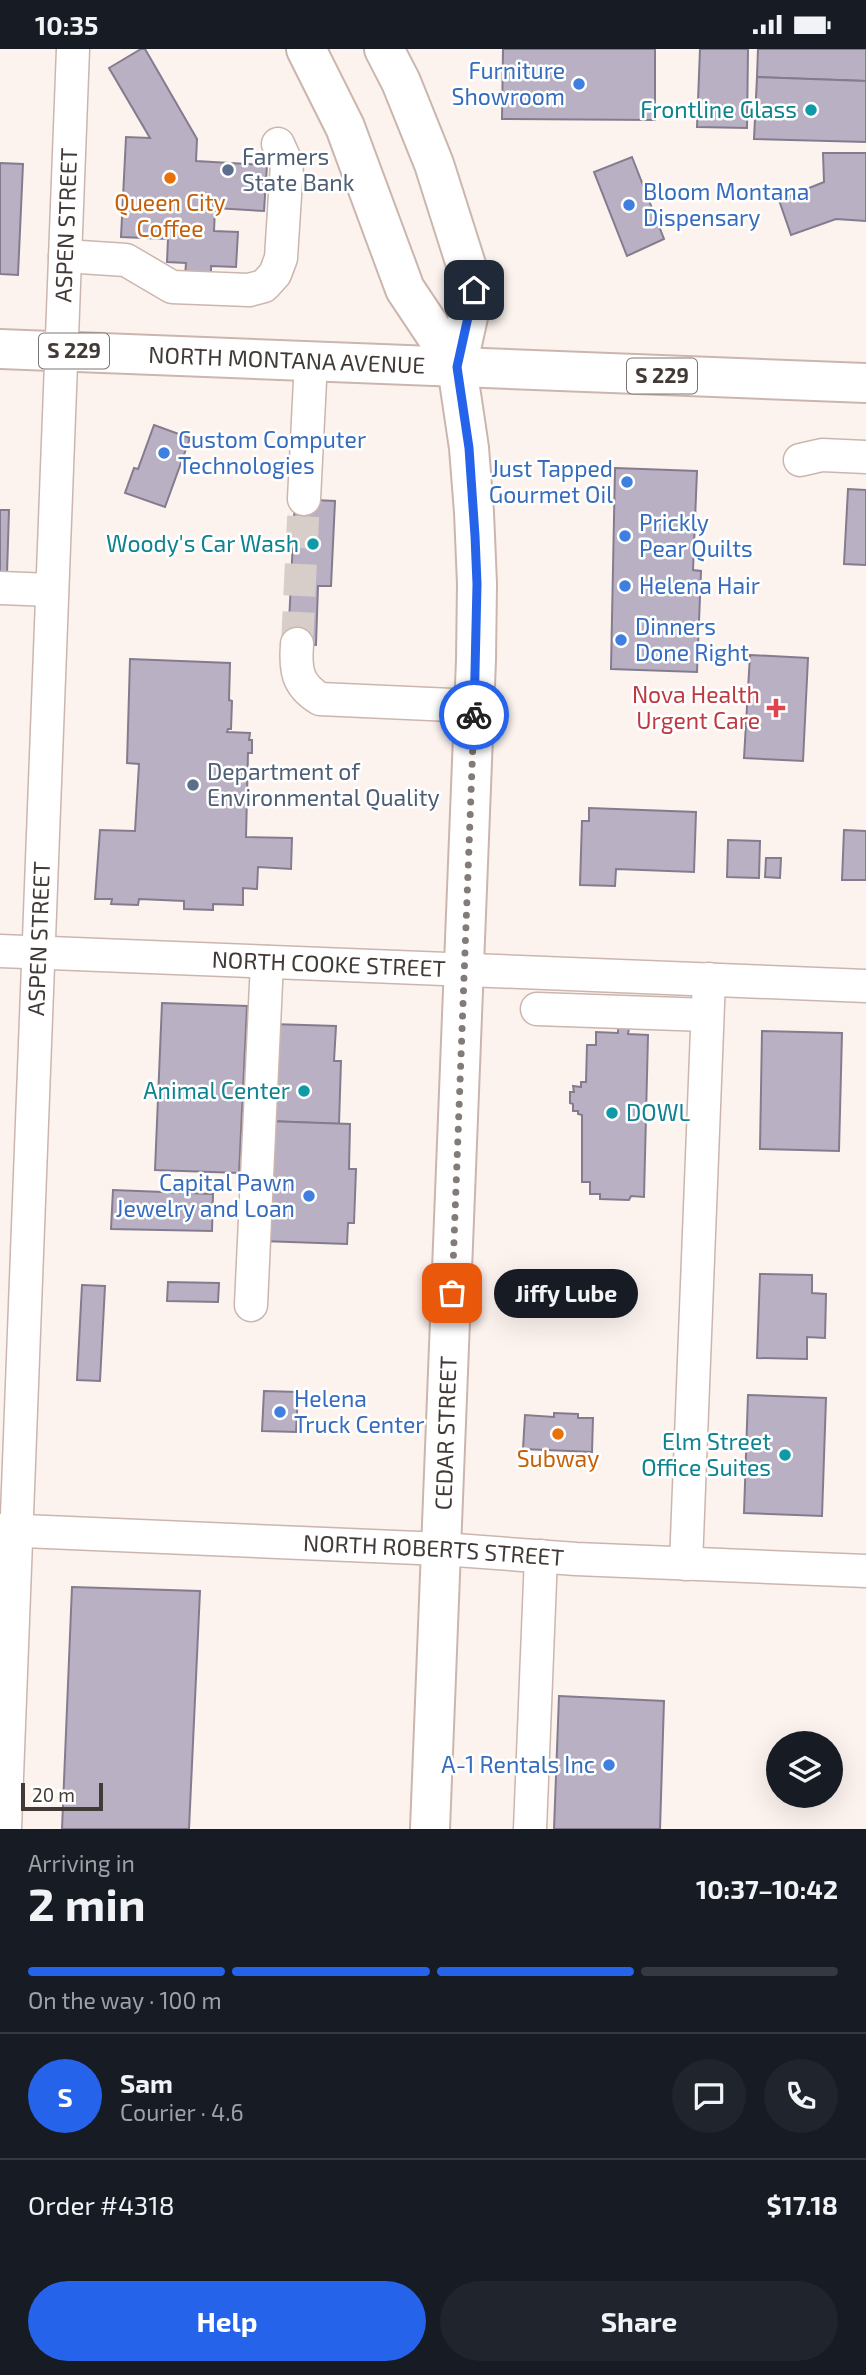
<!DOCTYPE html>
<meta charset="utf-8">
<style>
body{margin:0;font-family:"Exo 2",sans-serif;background:#20242c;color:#f1f3f6;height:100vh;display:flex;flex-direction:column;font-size:26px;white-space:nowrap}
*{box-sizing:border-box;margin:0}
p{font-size:23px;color:#9ea1a6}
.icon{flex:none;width:38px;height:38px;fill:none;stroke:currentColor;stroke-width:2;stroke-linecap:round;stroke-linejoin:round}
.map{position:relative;height:1780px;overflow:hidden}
.side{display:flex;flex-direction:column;background:#171b24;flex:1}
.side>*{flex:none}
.tools{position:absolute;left:766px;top:1682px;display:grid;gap:14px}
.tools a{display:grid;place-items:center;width:77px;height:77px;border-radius:50%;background:#171b24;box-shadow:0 7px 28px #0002;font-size:35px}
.scale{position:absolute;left:21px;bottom:18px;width:82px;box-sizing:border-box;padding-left:7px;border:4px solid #423a36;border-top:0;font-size:19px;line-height:24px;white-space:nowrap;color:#423a36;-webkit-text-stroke:5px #fff;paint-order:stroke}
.pin{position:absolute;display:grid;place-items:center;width:60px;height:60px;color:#fff;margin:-30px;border-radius:14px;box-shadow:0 4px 10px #0006}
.courier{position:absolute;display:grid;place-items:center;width:70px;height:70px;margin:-35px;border:5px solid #2563eb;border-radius:50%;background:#fff;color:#222;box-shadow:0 2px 9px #0007}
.bubble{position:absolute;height:49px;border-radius:24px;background:#171b24;box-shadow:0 7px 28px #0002;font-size:23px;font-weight:700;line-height:49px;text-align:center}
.summary em{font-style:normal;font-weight:700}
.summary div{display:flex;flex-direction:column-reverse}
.summary{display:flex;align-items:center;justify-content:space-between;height:119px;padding:0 28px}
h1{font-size:46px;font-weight:700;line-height:52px}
.bar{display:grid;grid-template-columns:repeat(4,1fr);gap:10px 7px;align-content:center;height:84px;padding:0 28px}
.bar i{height:9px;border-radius:5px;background:#363941}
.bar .current{background:#2563eb}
.bar p{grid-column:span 4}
.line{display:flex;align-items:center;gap:18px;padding:0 28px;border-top:2px solid #363941}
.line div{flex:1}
.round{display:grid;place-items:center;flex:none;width:74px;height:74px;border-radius:37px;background:#20242c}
.cta{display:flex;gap:14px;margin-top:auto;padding:14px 28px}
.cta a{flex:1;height:80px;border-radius:42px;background:#2563eb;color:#fff;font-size:28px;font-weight:700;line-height:80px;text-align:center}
.cta a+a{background:#20242c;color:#f1f3f6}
.status{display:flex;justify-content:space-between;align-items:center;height:49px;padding:0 35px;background:#171b24;direction:ltr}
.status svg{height:19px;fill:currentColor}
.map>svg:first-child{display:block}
</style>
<div class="status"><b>10:35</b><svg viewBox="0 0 49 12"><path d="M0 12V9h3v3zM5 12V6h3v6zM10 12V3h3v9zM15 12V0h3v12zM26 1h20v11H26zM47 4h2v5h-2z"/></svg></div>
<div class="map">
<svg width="866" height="1780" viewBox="0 0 866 1780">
<rect width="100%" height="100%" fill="#fcf3ef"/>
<!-- building -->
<g fill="#b9b1c3" stroke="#847c8e" stroke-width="2">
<path d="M141,0H145L197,90L196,112L267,116L264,162L215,159L214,182L238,183L236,218L211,217V228L185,227L186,214L167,213L168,190L121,188L126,88L150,89L109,19Z"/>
<path d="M503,0H655V71L502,70Z"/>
<path d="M700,0H748L747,79L697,78Z"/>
<path d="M758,0H866V32L757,28Z"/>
<path d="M757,28L866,32V93L754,90Z"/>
<path d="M823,104H866V172L836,170L791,186L779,151L824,133Z"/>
<path d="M632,108L664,190L627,207L594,123Z"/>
<path d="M0,114L23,115L18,226L0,225Z"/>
<path d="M154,376L190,389L165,458L125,444L134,419L138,420Z"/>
<path d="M615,419L697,422L693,521L701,522L697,623L611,620Z"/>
<path d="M848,440L866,441V516L844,515Z"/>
<path d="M295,450L335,452L331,537H318L316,596L288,594Z"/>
<path d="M0,461H9L7,525L0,524Z"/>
<path d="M750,606L808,609L803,712L744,709Z"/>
<path d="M130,610L230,614L229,651L232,652L231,680H228L227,683L250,684L249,691H252V704H248L246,788L292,789L291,820L258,818L257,840L243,839V856L213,855V861L184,860V852L139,850L138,856L111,855L112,850H95L100,781L135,782L139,715L127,714Z"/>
<path d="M589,759L696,763L694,823L616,820L615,837L580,836L582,772H589Z"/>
<path d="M844,781L866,782V831H842Z"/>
<path d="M728,791L760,792L759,829L727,828Z"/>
<path d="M766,809H781L780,829L765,828Z"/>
<path d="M162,954L247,957L239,1124L155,1121Z"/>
<path d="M272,975L336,977L334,1012H341L339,1075L267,1072Z"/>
<path d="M618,979H629L628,985L648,986L644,1148L631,1147L629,1151L600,1150V1145H590V1133H582V1066L578,1065V1062H573V1055L570,1054V1043H574L573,1037L581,1038V1033H586L587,996H596V983L618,984Z"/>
<path d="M762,982L842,984L839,1102L760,1100Z"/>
<path d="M267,1072L350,1075L349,1120H356L354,1174H348L347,1195L262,1192Z"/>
<path d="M113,1141L213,1145L212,1182L111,1180Z"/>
<path d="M539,1223L592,1225L590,1265L538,1264Z"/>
<path d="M760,1225L812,1226V1244L826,1245L825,1289L807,1288V1310L757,1309Z"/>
<path d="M168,1233L219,1234L218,1253L167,1252Z"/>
<path d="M82,1236L105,1237L100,1332L77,1331Z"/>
<path d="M264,1342L298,1343L296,1383L262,1382Z"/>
<path d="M748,1346L826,1349L822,1467L744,1464Z"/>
<path d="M554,1364L578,1365V1369H593L592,1403L523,1400L525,1366L554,1368Z"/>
<path d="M72,1538L200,1542L189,1780H62Z"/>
<path d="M559,1647L664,1652L660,1780H554Z"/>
</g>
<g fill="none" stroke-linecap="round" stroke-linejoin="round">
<!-- minor-tunnel -->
<path stroke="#d7ceca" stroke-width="32" stroke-dasharray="32 16" stroke-linecap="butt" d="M297,595L304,450"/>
<defs>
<g id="minor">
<path d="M65,207L126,211L172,238L249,241L264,237L275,225L281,209L287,115L278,95"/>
<path d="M800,411L822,406L866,408"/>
<path d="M304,450L311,312"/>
<path d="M0,539L52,541"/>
<path d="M297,595C295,621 297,636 320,650L474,657"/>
<path id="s1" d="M0,902L866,937"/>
<path d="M537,960L707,966"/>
<path d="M251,1256L267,913"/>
<path id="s2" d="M0,1481L442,1500L576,1510L866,1522"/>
<path d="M686,1515L709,930"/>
<path id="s3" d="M5,1780L73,0"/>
<path d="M530,1780L541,1507"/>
</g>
<g id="major">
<path d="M306,0L345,78L405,240L457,318"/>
<path d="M384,0L401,33L434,115L474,241L457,318L469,399L474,463L477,535L476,611L430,1780"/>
<path id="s4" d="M0,300L866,334"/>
</g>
</defs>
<!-- minor casing -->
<use href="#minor" stroke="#cbb6ae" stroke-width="35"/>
<!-- major casing -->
<use href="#major" stroke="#cbb6ae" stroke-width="42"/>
<!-- minor -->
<use href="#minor" stroke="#fff" stroke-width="32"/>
<!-- major -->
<use href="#major" stroke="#fff" stroke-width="38"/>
</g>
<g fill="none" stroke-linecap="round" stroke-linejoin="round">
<!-- done -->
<path stroke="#837b77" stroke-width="7" stroke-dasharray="0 12.6" d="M452,1244L474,666"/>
<!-- route -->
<path stroke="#2563eb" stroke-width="9" d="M474,241L457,318L469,399L475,487L477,535L474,666"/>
</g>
<!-- markers -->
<g fill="#3f7fe0" stroke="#fff" stroke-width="2.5">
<circle cx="579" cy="35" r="7"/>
<circle cx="629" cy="156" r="7"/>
<circle cx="164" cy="404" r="7"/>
<circle cx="627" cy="433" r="7"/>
<circle cx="625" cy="487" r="7"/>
<circle cx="625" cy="537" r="7"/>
<circle cx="621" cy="591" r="7"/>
<circle cx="309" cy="1147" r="7"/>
<circle cx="280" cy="1363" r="7"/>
<circle cx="609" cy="1716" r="7"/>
</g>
<g fill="#0f9aa8" stroke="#fff" stroke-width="2.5">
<circle cx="811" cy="61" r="7"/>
<circle cx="313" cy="495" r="7"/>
<circle cx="304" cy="1042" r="7"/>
<circle cx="612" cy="1064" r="7"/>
<circle cx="785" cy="1406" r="7"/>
</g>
<g fill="#5c6f8a" stroke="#fff" stroke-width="2.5">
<circle cx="228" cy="121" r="7"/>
<circle cx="193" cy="736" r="7"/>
</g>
<g fill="#e8710a" stroke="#fff" stroke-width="2.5">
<circle cx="170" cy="129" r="7"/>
<circle cx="558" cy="1385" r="7"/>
</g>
<path fill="#e0444e" stroke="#fff" stroke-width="2.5" d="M772.5 648.5h7v7h7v7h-7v7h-7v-7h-7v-7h7z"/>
<g text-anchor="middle" stroke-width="5" stroke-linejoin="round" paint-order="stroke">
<!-- shield labels -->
<g fill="#fff" stroke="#7b7572" stroke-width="2">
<rect x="39" y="284.5" width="70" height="35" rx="5"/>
<rect x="627" y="309.5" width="70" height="35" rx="5"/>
</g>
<g font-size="21" font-weight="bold" fill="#423a36">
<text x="74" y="309">S 229</text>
<text x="662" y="334">S 229</text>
</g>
<!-- shop labels -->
<g font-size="23" fill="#366cbe" stroke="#fff" text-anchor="start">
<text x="565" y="30" text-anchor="end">Furniture<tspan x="565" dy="26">Showroom</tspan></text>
<text x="643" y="151">Bloom Montana<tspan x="643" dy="26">Dispensary</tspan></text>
<text x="178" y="399">Custom Computer<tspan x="178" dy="26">Technologies</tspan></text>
<text x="613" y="428" text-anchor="end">Just Tapped<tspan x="613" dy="26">Gourmet Oil</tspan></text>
<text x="639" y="482">Prickly<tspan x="639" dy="26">Pear Quilts</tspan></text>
<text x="639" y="545">Helena Hair</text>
<text x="635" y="586">Dinners<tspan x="635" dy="26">Done Right</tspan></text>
<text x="295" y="1142" text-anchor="end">Capital Pawn<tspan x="295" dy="26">Jewelry and Loan</tspan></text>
<text x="294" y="1358">Helena<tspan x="294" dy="26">Truck Center</tspan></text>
<text x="595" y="1724" text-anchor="end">A-1 Rentals Inc</text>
</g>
<!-- culture labels -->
<g font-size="23" fill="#0d838f" stroke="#fff" text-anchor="end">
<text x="797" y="69">Frontline Glass</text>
<text x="299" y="503">Woody's Car Wash</text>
<text x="290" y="1050">Animal Center</text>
<text x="626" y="1072" text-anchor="start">DOWL</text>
<text x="771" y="1401">Elm Street<tspan x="771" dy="26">Office Suites</tspan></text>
</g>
<!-- service labels -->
<g font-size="23" fill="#4e5e75" stroke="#fff" text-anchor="start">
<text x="242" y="116">Farmers<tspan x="242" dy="26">State Bank</tspan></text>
<text x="207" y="731">Department of<tspan x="207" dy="26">Environmental Quality</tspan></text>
</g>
<!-- food labels -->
<g font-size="23" fill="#c56008" stroke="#fff">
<text x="170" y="162">Queen City<tspan x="170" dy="26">Coffee</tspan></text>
<text x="558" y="1418">Subway</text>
</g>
<!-- street labels -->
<g font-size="23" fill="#423a36" stroke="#fff">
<text dy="8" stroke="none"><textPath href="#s3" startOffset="1605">ASPEN STREET</textPath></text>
<text dy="8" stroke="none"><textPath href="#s4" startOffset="287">NORTH MONTANA AVENUE</textPath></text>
<text dy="8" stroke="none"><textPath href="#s3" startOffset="891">ASPEN STREET</textPath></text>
<text dy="8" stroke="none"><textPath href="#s1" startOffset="329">NORTH COOKE STREET</textPath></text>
<text transform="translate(446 1384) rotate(-88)" y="8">CEDAR STREET</text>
<text dy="8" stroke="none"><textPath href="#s2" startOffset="434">NORTH ROBERTS STREET</textPath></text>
</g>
<!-- health labels -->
<g font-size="23" fill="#be3a42" stroke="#fff" text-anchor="end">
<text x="760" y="654">Nova Health<tspan x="760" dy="26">Urgent Care</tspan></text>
</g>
</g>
</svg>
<div class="tools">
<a><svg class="icon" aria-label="layers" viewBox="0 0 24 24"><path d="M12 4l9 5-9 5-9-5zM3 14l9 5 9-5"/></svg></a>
</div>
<div class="scale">20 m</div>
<div class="pin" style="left:452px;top:1244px;background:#ea580c"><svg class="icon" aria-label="bag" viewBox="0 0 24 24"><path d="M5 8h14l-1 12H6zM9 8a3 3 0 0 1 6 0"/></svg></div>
<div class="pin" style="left:474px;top:241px;background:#1f2937"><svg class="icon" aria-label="home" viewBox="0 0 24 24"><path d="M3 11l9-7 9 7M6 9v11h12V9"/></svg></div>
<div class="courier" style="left:474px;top:666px"><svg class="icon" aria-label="bike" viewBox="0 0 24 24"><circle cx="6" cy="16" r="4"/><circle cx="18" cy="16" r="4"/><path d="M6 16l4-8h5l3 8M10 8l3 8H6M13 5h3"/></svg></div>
<div class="bubble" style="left:494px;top:1220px;width:144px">Jiffy Lube</div>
</div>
<section class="side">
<div class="summary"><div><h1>2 min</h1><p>Arriving in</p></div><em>10:37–10:42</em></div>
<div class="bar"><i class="current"></i><i class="current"></i><i class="current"></i><i></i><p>On the way · 100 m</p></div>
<div class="line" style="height:126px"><b class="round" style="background:#2563eb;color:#fff">S</b><div><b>Sam</b><p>Courier · 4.6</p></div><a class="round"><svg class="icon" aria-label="chat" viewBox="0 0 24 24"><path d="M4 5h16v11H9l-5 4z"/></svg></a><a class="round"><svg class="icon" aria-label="phone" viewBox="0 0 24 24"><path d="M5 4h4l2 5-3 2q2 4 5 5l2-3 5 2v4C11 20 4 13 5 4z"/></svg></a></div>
<div class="line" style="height:91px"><div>Order #4318</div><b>$17.18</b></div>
<div class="cta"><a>Help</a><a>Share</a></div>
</section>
